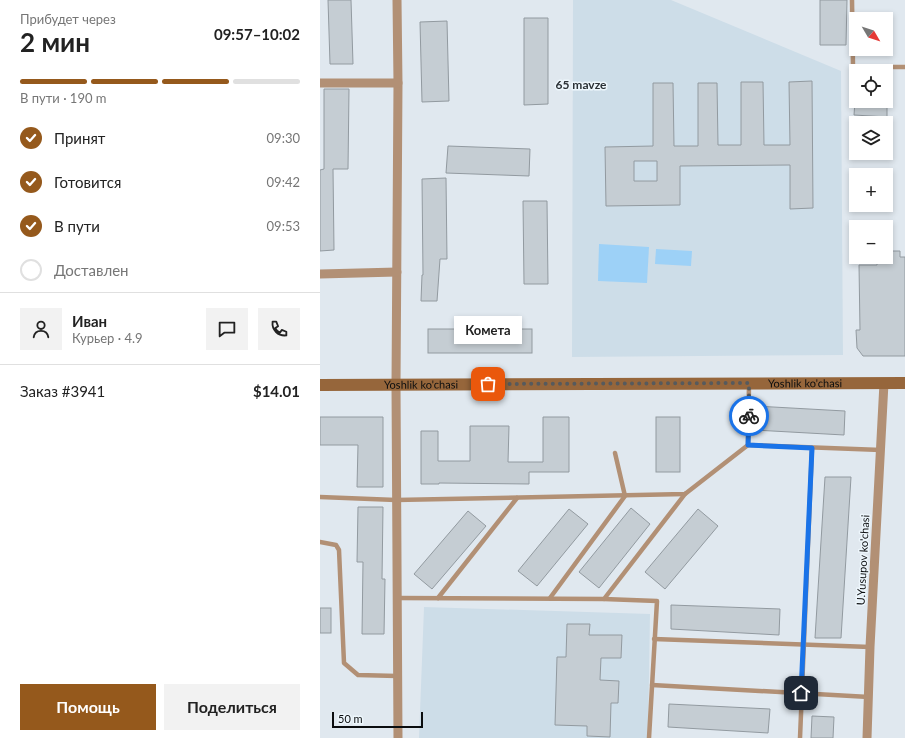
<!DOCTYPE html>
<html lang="ru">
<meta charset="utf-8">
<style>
body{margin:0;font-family:Lato,sans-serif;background:#f2f2f2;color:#222;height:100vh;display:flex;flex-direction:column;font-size:15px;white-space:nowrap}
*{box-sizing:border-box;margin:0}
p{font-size:13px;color:#767676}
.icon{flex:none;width:22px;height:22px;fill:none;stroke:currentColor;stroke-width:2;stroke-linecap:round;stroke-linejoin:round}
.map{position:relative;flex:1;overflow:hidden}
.sheet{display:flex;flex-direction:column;background:#fff;width:320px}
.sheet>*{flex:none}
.needle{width:26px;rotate:129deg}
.buttons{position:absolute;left:529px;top:12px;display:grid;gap:8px}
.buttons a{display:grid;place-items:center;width:44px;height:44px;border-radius:0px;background:#fff;box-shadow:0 2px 6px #0003;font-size:20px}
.scale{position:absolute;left:12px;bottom:10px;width:91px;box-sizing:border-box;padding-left:4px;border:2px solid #0b0d0f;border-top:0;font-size:11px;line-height:14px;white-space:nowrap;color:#0b0d0f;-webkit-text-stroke:3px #edf6fc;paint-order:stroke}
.pin{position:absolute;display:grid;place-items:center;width:34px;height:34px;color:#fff;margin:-17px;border-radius:8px;box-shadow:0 2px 6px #0006}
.courier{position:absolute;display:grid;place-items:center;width:40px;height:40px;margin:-20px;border:3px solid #1a73e8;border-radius:50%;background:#fff;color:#222;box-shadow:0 1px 5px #0007}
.bubble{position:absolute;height:28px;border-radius:0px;background:#fff;box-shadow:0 2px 6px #0003;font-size:13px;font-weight:700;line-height:28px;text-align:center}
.summary em{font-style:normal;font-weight:700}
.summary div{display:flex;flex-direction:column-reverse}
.summary{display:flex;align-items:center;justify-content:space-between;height:68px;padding:0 20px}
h1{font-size:26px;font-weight:700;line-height:30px}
.bar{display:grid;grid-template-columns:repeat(4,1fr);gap:6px 4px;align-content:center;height:48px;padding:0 20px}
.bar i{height:5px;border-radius:3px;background:#e0e0e0}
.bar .current{background:#95591c}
.bar p{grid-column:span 4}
.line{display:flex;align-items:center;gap:10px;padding:0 20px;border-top:1px solid #e0e0e0}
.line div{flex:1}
.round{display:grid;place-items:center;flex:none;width:42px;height:42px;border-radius:0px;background:#f2f2f2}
ol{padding:0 20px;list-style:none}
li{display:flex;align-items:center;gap:12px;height:44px}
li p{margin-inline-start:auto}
li .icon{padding:4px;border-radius:50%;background:#95591c;color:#fff;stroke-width:4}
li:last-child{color:#767676}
li i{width:22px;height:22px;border:2px solid #e0e0e0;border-radius:50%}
.button{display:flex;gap:8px;margin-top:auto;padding:8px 20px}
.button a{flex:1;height:46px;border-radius:0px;background:#95591c;color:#fff;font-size:16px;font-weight:700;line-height:46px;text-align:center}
.button a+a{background:#f2f2f2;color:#222}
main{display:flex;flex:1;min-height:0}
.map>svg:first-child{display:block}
</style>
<main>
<section class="sheet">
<div class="summary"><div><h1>2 мин</h1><p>Прибудет через</p></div><em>09:57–10:02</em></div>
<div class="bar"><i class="current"></i><i class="current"></i><i class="current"></i><i></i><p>В пути · 190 m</p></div>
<ol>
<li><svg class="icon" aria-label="check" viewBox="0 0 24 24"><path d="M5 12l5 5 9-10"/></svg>Принят<p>09:30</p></li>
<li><svg class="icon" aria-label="check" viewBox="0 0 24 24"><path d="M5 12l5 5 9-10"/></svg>Готовится<p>09:42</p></li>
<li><svg class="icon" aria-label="check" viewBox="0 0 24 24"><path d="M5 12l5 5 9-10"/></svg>В пути<p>09:53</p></li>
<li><i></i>Доставлен</li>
</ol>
<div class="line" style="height:72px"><a class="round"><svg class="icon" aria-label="person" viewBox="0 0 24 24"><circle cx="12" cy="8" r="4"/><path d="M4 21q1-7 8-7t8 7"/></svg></a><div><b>Иван</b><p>Курьер · 4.9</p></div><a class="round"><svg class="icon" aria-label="chat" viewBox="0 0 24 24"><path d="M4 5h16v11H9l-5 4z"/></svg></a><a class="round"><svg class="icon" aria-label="phone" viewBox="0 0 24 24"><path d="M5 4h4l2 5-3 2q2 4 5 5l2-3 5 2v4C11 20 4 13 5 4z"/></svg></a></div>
<div class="line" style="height:52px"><div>Заказ #3941</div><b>$14.01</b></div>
<div class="button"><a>Помощь</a><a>Поделиться</a></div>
</section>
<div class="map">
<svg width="585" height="738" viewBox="0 0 585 738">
<rect width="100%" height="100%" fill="#e0e8ef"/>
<!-- built -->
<g fill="#cddde8">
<path d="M253,0H351L521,71L523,355L252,357Z"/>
<path d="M104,607L330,614L328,738H99Z"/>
</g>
<!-- green -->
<g fill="#9dd1f7">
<path d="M279,244L329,247L327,283L278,281Z"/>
<path d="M336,249L372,251L371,266L335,264Z"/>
</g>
<!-- building -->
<g fill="#c5cdd3" stroke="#929aa0" fill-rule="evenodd">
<path d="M8,0H31L33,64H10Z"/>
<path d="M500,0H527L526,45H500Z"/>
<path d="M204,18H228V104L204,105Z"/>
<path d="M127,21L129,101L102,102L100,22Z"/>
<path d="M492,81L493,208L470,209V165L360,166V205L286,206L285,147L333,146V83H353L354,146H378V83H397L398,145H421V82H443L444,145H470L469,82ZM314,161H337V181H314Z"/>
<path d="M4,89H29L28,169H13L14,250L0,251V170L4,169Z"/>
<path d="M535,101H567V117L534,115Z"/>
<path d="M128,146L210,149L209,176L126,173Z"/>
<path d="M126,178L127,259H120L117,301H101L102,275H103L102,179Z"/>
<path d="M203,201H227L228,284H204Z"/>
<path d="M566,251H580V257H585V356H543L537,348L536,330H540L539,265H557V257H566Z"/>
<rect x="108" y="329" width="104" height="24"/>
<path d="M435,406L525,411L524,435L434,430Z"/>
<path d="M0,417H63V487H37L38,445H0Z"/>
<path d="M223,417H249V472H209V484L119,483V484H101V431H118V461H150V426H189L188,462H223Z"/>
<rect x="336" y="417" width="24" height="55"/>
<path d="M505,477H531L521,638H495Z"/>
<path d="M38,507H63L62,579H65L64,634H42L43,562H37Z"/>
<path d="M311,508L330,524L279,588L259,572Z"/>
<path d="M249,509L268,524L217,586L198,571Z"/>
<path d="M378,509L398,526L345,589L325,572Z"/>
<path d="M148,511L166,526L112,589L94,574Z"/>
<path d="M351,605L460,609L459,635L351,629Z"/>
<rect x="0" y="608" width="11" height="25"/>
<path d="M247,624H270L269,635H302L301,658H281L280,680L299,681L298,703H291L290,737L267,736V726L235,725L237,657H246Z"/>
<path d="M349,704L450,709L448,733L348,727Z"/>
<path d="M492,716L514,717L513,738H491Z"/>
</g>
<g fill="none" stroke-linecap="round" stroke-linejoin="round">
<!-- lane -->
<g stroke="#b29075" stroke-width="4.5">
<path d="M532,0L533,66L535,67H585"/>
<path d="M428,445L561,450"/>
<path d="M0,497L76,500L365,494L428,445L429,384"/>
<path d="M0,542L16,545L19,550L24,663L38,675L77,676"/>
<path d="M77,598L284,599L365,494"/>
<path d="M118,598L197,498"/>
<path d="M230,598L305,496L295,453"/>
<path d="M284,599L337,601L329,738"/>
<path d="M334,639L550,647"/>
<path d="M332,685L549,697"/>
<path d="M480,738L492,448"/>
</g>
<!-- street -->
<g stroke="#b29075" stroke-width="9">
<path d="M77,0L78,83L76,385L78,738"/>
<path d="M0,83H78"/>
<path d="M0,274L77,272"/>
<path d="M547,738L550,647L564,383"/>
</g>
<!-- secondary -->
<path stroke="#96663b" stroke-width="12" id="s1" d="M0,385L585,383"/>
</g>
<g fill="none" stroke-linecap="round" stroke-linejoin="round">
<!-- done -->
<path stroke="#565a5d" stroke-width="4" stroke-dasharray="0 7.2" d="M168,384L429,383V416"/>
<!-- route -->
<path stroke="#1a73e8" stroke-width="5" d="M429,416L428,445L492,448L481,693"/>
</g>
<g text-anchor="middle" stroke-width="3" stroke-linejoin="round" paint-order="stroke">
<!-- street labels -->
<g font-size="11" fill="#0b0d0f" stroke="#edf6fc">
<text dy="4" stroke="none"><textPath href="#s1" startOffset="485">Yoshlik ko'chasi</textPath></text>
<text dy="4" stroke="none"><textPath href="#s1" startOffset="101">Yoshlik ko'chasi</textPath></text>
<text transform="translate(543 560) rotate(-87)" y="4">U.Yusupov ko'chasi</text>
</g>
<!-- neighbourhood labels -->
<g font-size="12" font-weight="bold" fill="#2b3136" stroke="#edf6fc">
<text x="261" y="89">65 mavze</text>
</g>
</g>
</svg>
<div class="buttons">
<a><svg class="needle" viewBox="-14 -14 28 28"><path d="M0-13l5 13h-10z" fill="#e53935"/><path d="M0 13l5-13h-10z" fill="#767676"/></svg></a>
<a><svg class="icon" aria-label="locate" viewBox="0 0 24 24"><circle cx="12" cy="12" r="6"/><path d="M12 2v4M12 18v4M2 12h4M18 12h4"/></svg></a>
<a><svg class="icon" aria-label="layers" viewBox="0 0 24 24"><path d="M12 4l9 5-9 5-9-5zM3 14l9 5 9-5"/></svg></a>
<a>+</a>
<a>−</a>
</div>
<div class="scale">50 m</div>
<div class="pin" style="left:168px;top:384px;background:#ea580c"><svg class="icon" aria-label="bag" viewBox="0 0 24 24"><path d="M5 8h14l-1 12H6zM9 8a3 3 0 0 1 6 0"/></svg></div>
<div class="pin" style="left:481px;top:693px;background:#1f2937"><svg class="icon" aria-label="home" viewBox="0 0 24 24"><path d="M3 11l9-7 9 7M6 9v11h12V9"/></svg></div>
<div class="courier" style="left:429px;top:416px"><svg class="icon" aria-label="bike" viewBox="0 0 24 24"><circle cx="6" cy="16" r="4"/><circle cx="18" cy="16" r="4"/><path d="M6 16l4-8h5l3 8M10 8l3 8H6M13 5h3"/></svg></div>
<div class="bubble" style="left:134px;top:316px;width:68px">Комета</div>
</div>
</main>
